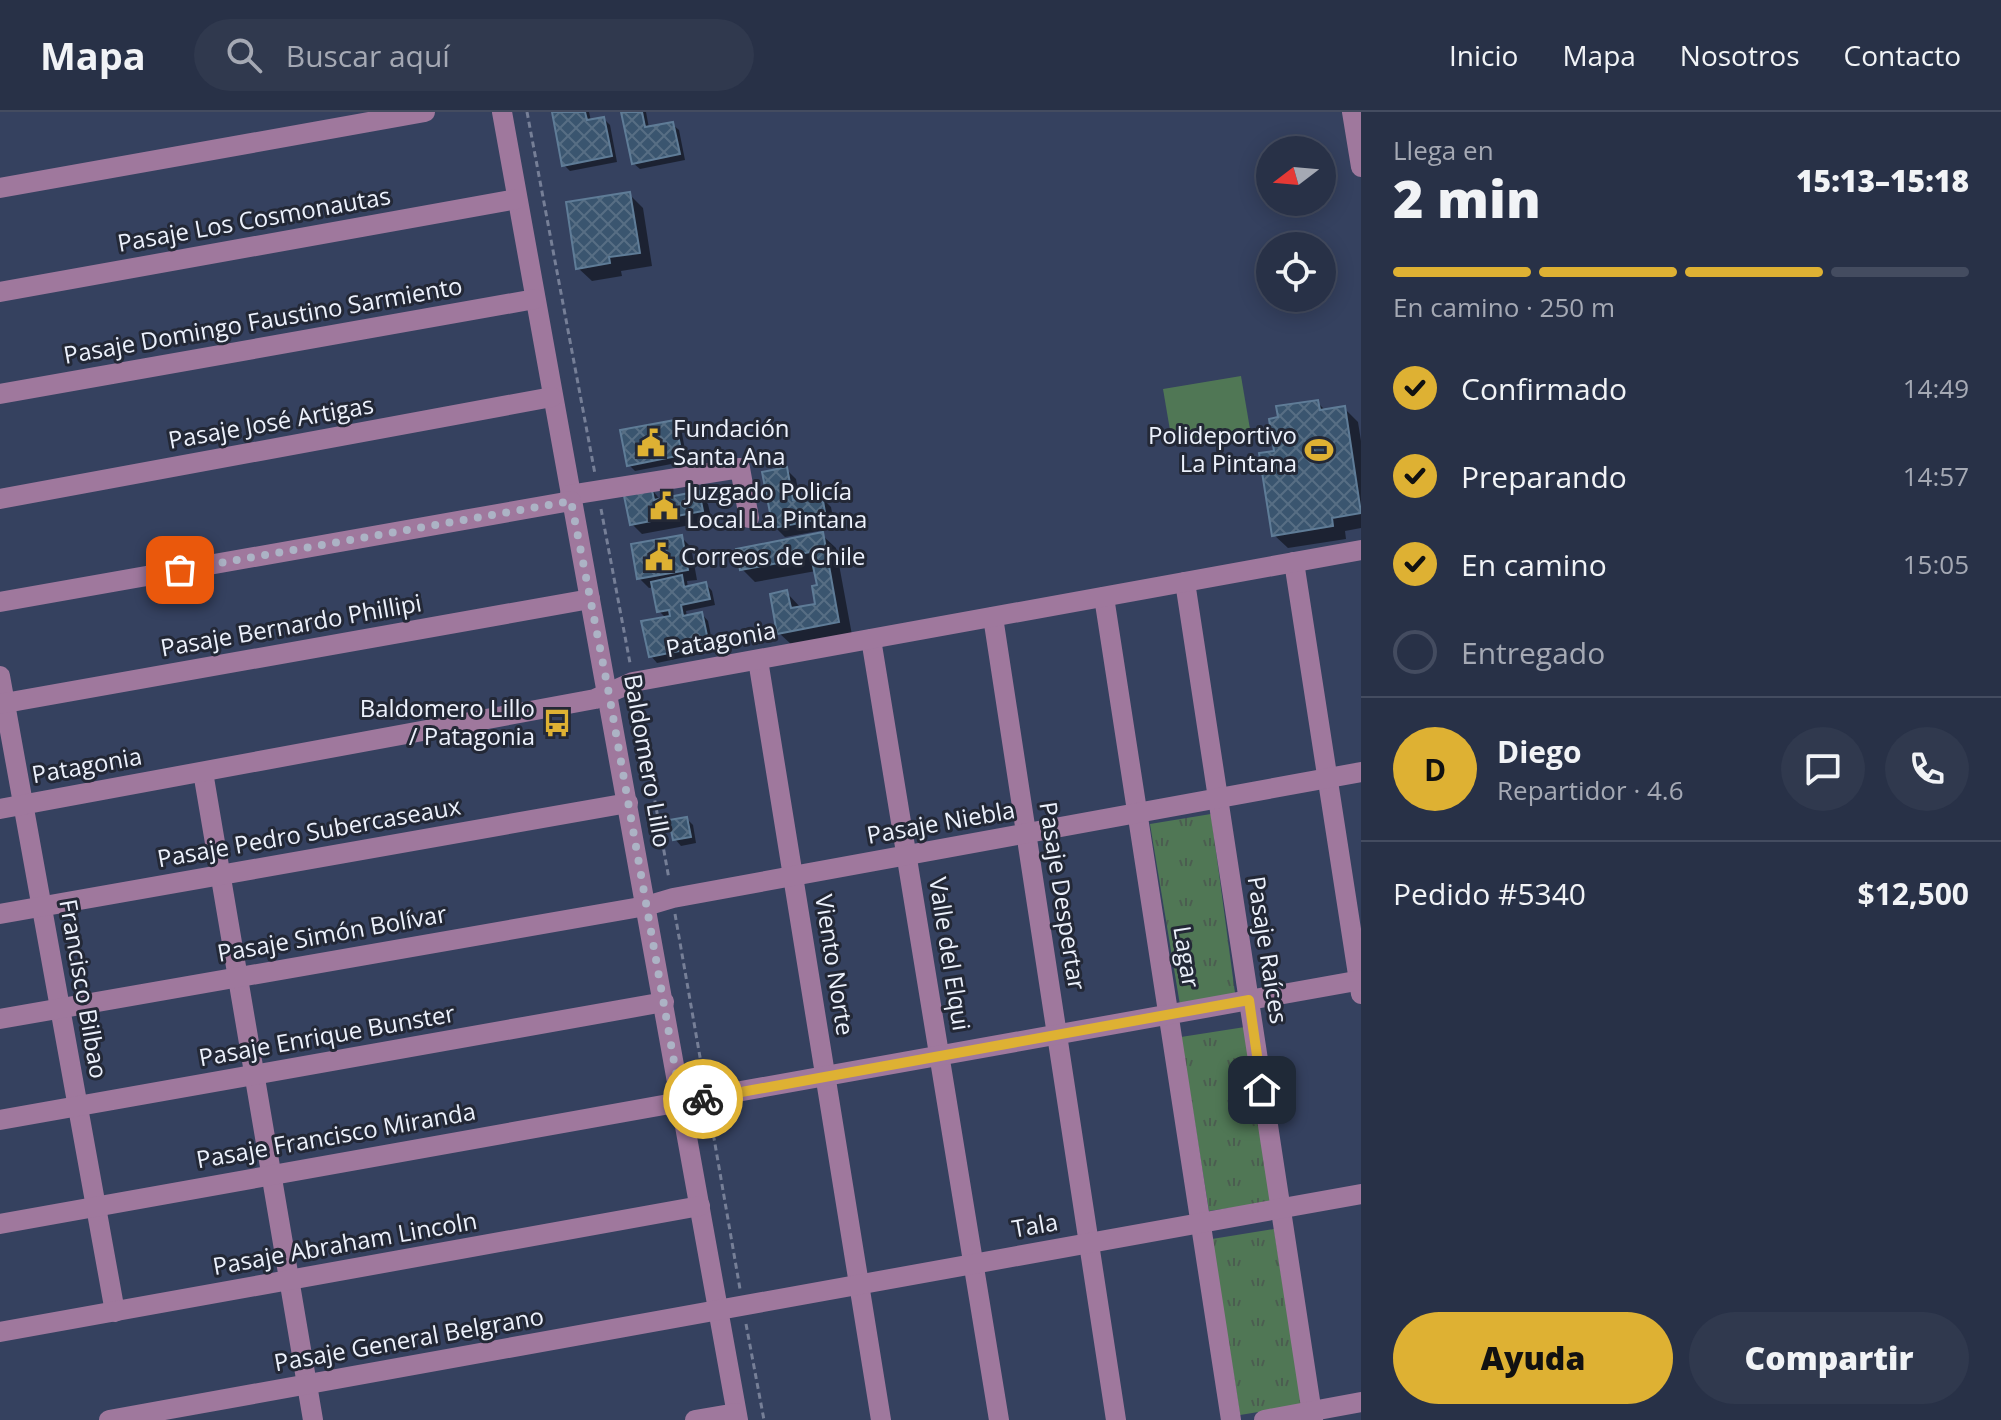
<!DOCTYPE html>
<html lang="es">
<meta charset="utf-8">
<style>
body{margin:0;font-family:"Open Sans",sans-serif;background:#30394e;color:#f1f3f6;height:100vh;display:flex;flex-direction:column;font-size:30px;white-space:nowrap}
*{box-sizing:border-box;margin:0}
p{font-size:26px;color:#a5a9b4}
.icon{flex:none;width:44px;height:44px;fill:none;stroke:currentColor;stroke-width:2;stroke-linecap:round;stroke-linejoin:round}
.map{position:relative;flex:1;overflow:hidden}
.sheet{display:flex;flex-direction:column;background:#283147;width:640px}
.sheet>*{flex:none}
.needle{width:52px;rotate:254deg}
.tools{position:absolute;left:1256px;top:24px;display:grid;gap:16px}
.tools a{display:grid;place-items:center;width:80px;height:80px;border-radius:50%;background:#283147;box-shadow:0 4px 20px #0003,0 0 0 2px #444c60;font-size:40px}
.pin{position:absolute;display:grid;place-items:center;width:68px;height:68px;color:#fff;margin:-34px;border-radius:16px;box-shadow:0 4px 12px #0006}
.courier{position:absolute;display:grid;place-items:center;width:80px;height:80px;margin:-40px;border:6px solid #deb133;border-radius:50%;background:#fff;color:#222;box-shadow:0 2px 10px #0007}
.headline em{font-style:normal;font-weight:800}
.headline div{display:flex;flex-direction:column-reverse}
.headline{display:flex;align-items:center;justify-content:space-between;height:136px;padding:0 32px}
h1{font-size:52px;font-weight:800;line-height:60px}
.bar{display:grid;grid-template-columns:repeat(4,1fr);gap:12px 8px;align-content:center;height:96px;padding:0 32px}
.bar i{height:10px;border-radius:6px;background:#444c60}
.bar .active{background:#deb133}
.bar p{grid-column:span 4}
.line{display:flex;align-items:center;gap:20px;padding:0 32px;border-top:2px solid #444c60}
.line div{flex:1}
.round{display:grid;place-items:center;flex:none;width:84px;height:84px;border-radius:42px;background:#30394e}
ol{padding:0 32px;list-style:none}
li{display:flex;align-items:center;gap:24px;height:88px}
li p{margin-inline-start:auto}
li .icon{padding:8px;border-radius:50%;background:#deb133;color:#111;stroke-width:4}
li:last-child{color:#a5a9b4}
li i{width:44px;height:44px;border:4px solid #444c60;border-radius:50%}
.primary-button{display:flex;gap:16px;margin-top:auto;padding:16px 32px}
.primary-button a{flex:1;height:92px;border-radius:48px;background:#deb133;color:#111;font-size:32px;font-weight:800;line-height:92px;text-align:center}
.primary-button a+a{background:#30394e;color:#f1f3f6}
header{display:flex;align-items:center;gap:48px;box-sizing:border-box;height:112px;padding:0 40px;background:#283147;border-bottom:2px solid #444c60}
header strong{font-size:38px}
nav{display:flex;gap:44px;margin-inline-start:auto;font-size:28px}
.search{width:560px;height:72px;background:#30394e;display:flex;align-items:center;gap:20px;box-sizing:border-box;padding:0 28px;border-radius:44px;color:#a5a9b4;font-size:30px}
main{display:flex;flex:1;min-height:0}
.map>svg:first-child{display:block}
</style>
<header>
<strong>Mapa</strong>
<div class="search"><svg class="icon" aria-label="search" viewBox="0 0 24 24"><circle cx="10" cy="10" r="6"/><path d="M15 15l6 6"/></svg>Buscar aquí</div>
<nav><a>Inicio</a><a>Mapa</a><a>Nosotros</a><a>Contacto</a></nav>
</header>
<main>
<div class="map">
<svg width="1361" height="1308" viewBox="0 0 1361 1308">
<defs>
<pattern id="park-tufts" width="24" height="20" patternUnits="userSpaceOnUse" patternTransform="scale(2)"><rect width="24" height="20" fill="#507755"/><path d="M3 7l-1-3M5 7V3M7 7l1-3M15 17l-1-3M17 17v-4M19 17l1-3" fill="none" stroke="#4b5d50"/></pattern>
<pattern id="building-cross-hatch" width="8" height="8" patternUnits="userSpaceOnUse" patternTransform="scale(2)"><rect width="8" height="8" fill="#3a556f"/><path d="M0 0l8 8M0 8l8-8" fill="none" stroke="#576e84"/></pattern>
</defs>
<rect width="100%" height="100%" fill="#35415f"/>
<!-- green -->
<path fill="#507755" d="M1241,264L1250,317L1172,330L1163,277Z"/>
<!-- park -->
<g fill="url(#park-tufts)">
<path d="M1211,702L1235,881L1180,893L1150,712Z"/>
<path d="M1245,915L1271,1090L1209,1099L1181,925Z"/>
<path d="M1274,1117L1302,1293L1240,1303L1212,1127Z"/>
</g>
<!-- shadow -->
<g fill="#0007">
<path d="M554,0H589L591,9L604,7L610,13L617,50L570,59L564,53Z"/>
<path d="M623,0H646L649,16L672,12L679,18L685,48L640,57L633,51Z"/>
<path d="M629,82L643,96L652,154L621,159L622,164L592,169L578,156Z"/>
<path d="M1317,290L1326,299L1344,296L1358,310L1361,329V416L1345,419L1346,427L1288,436L1274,423L1276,340Z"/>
<path d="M674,310L681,316L687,349L635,359L629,353Z"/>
<path d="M786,357L796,367L800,389L821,385L831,395L835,416L785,425L775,415Z"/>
<path d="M650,375L661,389L698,382L708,392L712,409L642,422L632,412Z"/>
<path d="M822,423L836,436L852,523L793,534L779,521L787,481L801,496L817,493L819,475L816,459L755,470L742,457Z"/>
<path d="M681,425L691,435L697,468L687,469L688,476L706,472L712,479L715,493L686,499L687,505L702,502L708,509L714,539L657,551L651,544L666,506L659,499L654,475L649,476L639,466Z"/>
<path d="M687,707L693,713L696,731L681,734L675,727Z"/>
</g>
<!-- building -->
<g fill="url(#building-cross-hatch)" stroke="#5f7c97" stroke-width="2">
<path d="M552,0H585L587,8L604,5L612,44L562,54Z"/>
<path d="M621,0H642L645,15L673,10L680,42L632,52Z"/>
<path d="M630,80L640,141L609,145L610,151L576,157L566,90Z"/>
<path d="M1318,288L1320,298L1345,294L1361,401L1332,406L1333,414L1272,424L1259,341L1274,339L1269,307L1278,305L1276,294Z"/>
<path d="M675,308L682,343L627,354L620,318Z"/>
<path d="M787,355L793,388L822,383L826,406L773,416L762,360Z"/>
<path d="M651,373L654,388L699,379L703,399L630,413L623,379Z"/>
<path d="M823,420L839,510L777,522L770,482L787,478L791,496L815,492L812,474L817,473L810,440L800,442L801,447L740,458L736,437Z"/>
<path d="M682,423L688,458L637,467L631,432Z"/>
<path d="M682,463L684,475L706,470L710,487L681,493L683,504L702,500L709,533L649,545L641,509L670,504L669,498L657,500L651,470Z"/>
<path d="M687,705L691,725L673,728L669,708Z"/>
</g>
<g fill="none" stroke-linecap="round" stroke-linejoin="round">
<!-- path -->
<g stroke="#767f97" stroke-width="3" stroke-dasharray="6 4" stroke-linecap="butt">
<path d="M527,0L595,362"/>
<path d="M601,397L630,551"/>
<path d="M637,590L669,767"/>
<path d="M675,802L704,968"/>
<path d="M710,1003L740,1177"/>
<path d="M746,1212L764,1308"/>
</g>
<!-- minor -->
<g stroke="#9f789d" stroke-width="20">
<path d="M502,0L738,1308"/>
<path d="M1352,0L1361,55"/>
<path d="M0,76L425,0"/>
<path d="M0,180L517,87"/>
<path d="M0,282L535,187"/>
<path d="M570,383L740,356L749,406"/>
<path d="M0,387L552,285"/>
<path d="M1294,450L1361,882"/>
<path d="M1185,470L1313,1308"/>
<path d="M1104,485L1231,1308"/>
<path d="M0,490L571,389"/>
<path d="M993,505L1116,1308"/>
<path d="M871,527L999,1308"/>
<path d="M758,548L881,1308"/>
<path d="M0,564L115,1200"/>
<path d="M0,592L590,487"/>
<path d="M203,660L313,1308"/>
<path d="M0,697L595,587L633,570L1361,438"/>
<path d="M0,802L628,691"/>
<path d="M0,907L646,794L673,786L1361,660"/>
<path d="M0,1008L664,890"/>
<path d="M0,1112L1361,868"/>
<path d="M0,1220L700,1094"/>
<path d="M109,1308L1361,1082"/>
<path d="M695,1308L736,1301"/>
<path d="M1264,1308L1361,1290"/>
</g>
</g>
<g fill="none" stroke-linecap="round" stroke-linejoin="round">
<!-- done -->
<path stroke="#acb3c5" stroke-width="8" stroke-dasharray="0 14.4" d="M180,458L571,389L609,582L681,989L703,987"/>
<!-- route -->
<path stroke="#deb133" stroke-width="10" d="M703,987L1249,888L1262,978"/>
</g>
<!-- icons -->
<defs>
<symbol id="civic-bare" viewBox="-9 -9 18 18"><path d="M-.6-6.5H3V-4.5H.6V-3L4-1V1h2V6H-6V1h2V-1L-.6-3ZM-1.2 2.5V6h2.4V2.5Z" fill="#deb133" stroke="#232836" stroke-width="2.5" paint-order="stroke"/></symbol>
<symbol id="stadium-bare" viewBox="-9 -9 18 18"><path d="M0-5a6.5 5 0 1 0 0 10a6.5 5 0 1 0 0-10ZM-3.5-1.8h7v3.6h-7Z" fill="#deb133" stroke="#232836" stroke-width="2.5" paint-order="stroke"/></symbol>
<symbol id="bus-bare" viewBox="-9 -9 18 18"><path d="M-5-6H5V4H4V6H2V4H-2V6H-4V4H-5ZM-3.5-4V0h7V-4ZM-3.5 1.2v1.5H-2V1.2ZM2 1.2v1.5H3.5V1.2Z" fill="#deb133" stroke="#232836" stroke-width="2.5" paint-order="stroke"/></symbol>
</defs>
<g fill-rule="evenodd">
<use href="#civic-bare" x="631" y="311" width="40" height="40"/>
<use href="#stadium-bare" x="1299" y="318" width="40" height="40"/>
<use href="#civic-bare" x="644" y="374" width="40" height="40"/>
<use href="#civic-bare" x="639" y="425" width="40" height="40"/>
<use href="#bus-bare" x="537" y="591" width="40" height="40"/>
</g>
<g text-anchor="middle" stroke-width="6" stroke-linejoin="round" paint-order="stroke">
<!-- street labels -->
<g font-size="24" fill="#ecf1fc" stroke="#232836">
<text transform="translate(254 108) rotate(-10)" y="8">Pasaje Los Cosmonautas</text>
<text transform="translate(263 209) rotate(-10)" y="8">Pasaje Domingo Faustino Sarmiento</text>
<text transform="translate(271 311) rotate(-10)" y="8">Pasaje José Artigas</text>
<text transform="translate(291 514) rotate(-10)" y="8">Pasaje Bernardo Phillipi</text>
<text transform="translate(721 528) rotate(-10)" y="8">Patagonia</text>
<text transform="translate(647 649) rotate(80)" y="8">Baldomero Lillo</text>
<text transform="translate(87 654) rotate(-10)" y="8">Patagonia</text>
<text transform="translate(941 711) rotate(-10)" y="8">Pasaje Niebla</text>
<text transform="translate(309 721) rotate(-10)" y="8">Pasaje Pedro Subercaseaux</text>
<text transform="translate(1062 784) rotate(81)" y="8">Pasaje Despertar</text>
<text transform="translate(332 822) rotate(-10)" y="8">Pasaje Simón Bolívar</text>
<text transform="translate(1267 838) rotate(81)" y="8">Pasaje Raíces</text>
<text transform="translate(949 842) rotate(81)" y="8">Valle del Elqui</text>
<text transform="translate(1186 845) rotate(81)" y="8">Lagar</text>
<text transform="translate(834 853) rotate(81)" y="8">Viento Norte</text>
<text transform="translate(83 877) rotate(80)" y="8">Francisco Bilbao</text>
<text transform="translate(327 924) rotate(-10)" y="8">Pasaje Enrique Bunster</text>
<text transform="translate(336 1024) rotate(-10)" y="8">Pasaje Francisco Miranda</text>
<text transform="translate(1035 1114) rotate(-10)" y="8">Tala</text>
<text transform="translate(345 1132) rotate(-10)" y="8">Pasaje Abraham Lincoln</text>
<text transform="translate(409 1228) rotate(-10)" y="8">Pasaje General Belgrano</text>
</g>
<!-- poi labels -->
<g font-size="24" fill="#ecf1fc" stroke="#232836" text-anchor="start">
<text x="673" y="325">Fundación<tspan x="673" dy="28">Santa Ana</tspan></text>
<text x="1297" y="332" text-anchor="end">Polideportivo<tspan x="1297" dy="28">La Pintana</tspan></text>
<text x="686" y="388">Juzgado Policía<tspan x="686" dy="28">Local La Pintana</tspan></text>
<text x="681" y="453">Correos de Chile</text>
<text x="535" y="605" text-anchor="end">Baldomero Lillo<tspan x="535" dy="28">/ Patagonia</tspan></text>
</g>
</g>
</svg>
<div class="tools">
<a><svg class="needle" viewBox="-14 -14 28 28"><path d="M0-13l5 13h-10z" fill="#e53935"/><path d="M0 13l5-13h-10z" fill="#a5a9b4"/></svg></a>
<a><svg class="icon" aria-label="locate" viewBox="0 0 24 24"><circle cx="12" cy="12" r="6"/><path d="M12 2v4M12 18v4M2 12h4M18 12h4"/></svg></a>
</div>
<div class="pin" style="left:180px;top:458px;background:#ea580c"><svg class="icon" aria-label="bag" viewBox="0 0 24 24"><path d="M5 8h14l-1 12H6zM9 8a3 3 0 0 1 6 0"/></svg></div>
<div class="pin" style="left:1262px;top:978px;background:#1f2937"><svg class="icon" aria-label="home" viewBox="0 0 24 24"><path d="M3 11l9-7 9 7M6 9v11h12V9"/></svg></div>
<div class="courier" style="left:703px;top:987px"><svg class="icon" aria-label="bike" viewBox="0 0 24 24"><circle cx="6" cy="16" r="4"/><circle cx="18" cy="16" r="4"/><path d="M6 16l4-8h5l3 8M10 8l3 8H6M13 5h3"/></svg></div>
</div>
<section class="sheet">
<div class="headline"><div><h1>2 min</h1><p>Llega en</p></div><em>15:13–15:18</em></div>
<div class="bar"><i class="active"></i><i class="active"></i><i class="active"></i><i></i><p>En camino · 250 m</p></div>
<ol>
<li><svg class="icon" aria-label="check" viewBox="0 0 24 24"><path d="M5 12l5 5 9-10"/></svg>Confirmado<p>14:49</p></li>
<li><svg class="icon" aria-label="check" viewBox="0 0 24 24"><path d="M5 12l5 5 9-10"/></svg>Preparando<p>14:57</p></li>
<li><svg class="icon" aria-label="check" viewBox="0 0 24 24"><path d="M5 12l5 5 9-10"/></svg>En camino<p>15:05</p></li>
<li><i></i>Entregado</li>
</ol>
<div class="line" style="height:144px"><b class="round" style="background:#deb133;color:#111">D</b><div><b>Diego</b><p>Repartidor · 4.6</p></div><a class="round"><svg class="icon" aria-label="chat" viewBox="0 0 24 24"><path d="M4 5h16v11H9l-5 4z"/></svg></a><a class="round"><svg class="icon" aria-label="phone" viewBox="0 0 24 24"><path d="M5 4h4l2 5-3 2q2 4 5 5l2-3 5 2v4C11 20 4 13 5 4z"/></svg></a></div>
<div class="line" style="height:104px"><div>Pedido #5340</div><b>$12,500</b></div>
<div class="primary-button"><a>Ayuda</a><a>Compartir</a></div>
</section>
</main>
